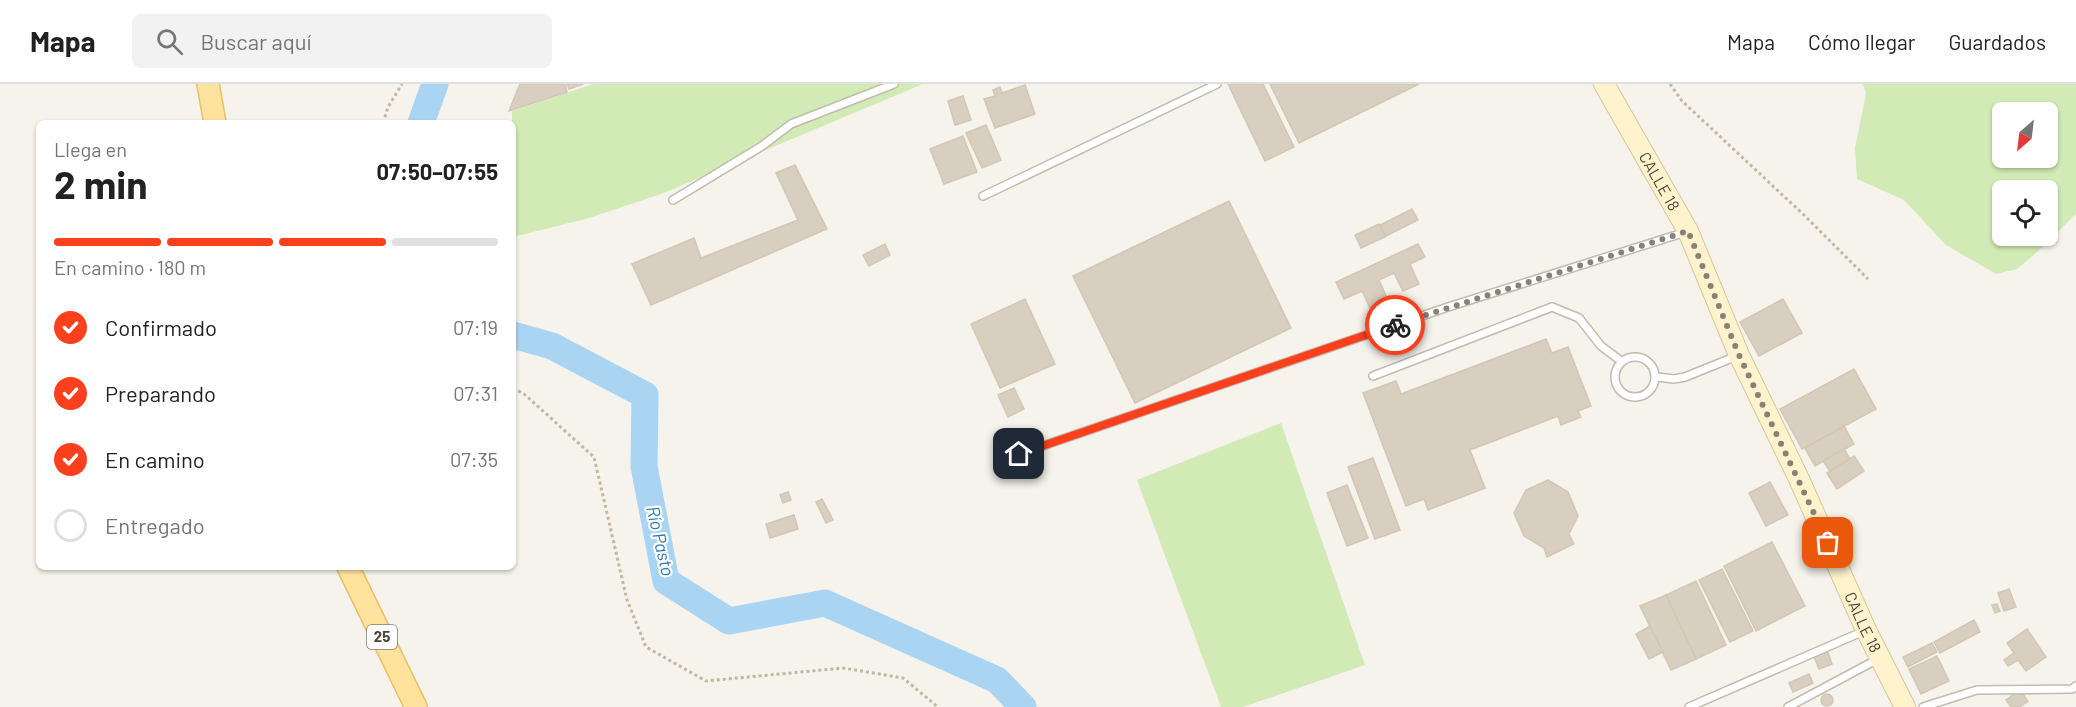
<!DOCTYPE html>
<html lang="es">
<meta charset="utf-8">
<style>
body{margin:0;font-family:Barlow,sans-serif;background:#f2f2f2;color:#222;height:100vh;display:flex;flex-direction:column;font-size:22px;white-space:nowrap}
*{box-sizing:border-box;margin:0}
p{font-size:20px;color:#767676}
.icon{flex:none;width:33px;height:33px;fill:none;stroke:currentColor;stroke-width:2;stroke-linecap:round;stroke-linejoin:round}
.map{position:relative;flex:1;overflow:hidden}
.panel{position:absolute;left:36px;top:36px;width:480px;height:450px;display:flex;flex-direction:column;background:#fff;border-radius:9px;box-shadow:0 2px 4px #0004}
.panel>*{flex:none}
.needle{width:39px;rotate:208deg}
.fabs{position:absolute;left:1992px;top:18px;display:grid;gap:12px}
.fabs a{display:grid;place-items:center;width:66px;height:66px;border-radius:9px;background:#fff;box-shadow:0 2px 4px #0004;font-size:30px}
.pin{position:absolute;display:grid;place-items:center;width:51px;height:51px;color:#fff;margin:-26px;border-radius:12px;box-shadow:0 3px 9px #0006}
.courier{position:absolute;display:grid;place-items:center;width:60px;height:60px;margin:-30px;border:4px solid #fc3f1d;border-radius:50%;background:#fff;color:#222;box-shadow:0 2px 8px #0007}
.overview em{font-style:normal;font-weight:700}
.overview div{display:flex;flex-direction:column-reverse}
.overview{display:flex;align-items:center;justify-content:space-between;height:102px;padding:0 18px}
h1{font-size:39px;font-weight:700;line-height:45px}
.bar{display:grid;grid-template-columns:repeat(4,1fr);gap:9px 6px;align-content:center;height:72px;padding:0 18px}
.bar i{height:8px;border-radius:4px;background:#e0e0e0}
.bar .on{background:#fc3f1d}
.bar p{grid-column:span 4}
ol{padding:0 18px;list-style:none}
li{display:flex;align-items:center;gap:18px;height:66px}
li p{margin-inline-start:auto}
li .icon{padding:6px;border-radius:50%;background:#fc3f1d;color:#fff;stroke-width:4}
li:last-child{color:#767676}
li i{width:33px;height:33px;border:3px solid #e0e0e0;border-radius:50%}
header{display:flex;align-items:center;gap:36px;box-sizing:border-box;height:84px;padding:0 30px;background:#fff;border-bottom:2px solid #e0e0e0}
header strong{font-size:28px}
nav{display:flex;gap:33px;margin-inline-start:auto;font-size:21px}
.search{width:420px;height:54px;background:#f2f2f2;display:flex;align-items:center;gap:15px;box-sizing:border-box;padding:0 21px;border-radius:9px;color:#767676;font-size:22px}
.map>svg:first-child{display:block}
</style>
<header>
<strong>Mapa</strong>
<div class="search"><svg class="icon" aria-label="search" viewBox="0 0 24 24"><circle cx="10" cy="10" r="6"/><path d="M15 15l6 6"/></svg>Buscar aquí</div>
<nav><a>Mapa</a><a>Cómo llegar</a><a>Guardados</a></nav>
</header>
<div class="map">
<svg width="2076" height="623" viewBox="0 0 2076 623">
<rect width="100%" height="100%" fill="#f6f3ec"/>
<!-- green -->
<g fill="#d2eab5" fill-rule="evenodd">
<path d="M593,0H923L661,110L589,134L513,153L512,27Z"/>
<path d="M1863,0H2076V130L2036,169L2017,185L1996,190L1946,161L1904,116L1857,95L1855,64L1866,10ZM2048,28V74H2002V28ZM2048,106V152H2002V106Z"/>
<path d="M1281,339L1365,581L1243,623H1221L1137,396Z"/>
</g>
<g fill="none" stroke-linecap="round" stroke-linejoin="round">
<!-- river -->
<g stroke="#a9d4f2" stroke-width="27">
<path d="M421,39L435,0"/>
<path d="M513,251L552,262L645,311L644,382L666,497L729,537L825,519L997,596L1023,623"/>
</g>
</g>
<!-- building -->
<g fill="#d8cfc1" stroke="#d3c7b4" stroke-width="1.5">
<path d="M520,0H565L567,8L509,27Z"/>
<path d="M567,0H583L569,5Z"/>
<path d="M1228,0H1263L1294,63L1265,77Z"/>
<path d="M1270,0H1419L1299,59Z"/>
<path d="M1025,1L1035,30L995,44L984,15L995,12L993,6L1000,3L1002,9Z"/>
<path d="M963,12L971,36L955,41L948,17Z"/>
<path d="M986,41L1001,76L982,84L966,49Z"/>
<path d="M963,52L977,88L944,100L930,65Z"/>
<path d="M795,81L827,145L651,221L632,180L694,154L701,174L798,136L776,89Z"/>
<path d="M1229,117L1291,244L1135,319L1073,192Z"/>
<path d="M1412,125L1418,136L1386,152L1380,141Z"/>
<path d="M1379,140L1385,153L1361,164L1355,151Z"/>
<path d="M885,160L890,171L869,182L863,171Z"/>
<path d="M1418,160L1425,173L1410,180L1419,200L1403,207L1394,189L1379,196L1388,216L1370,224L1362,207L1344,215L1336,198Z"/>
<path d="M1025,215L1055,280L1000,304L971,240Z"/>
<path d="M1783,215L1802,249L1759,272L1740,238Z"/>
<path d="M1546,255L1552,269L1568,263L1591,322L1578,327L1581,333L1561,341L1558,332L1470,366L1485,404L1428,426L1424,415L1406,422L1363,309L1396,297L1401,310Z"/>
<path d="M1854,285L1876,325L1802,365L1780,325Z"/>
<path d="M1014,304L1024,325L1008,333L998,311Z"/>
<path d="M1844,342L1854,360L1815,382L1805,364Z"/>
<path d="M1844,365L1850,375L1830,387L1823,377Z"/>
<path d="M1854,372L1864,387L1837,405L1827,389Z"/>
<path d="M1373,374L1400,446L1375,455L1348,383Z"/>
<path d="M1548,396L1568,408L1578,432L1569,450L1574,460L1547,473L1544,464L1524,452L1514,429L1526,406Z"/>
<path d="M1770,398L1788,431L1766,442L1749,409Z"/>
<path d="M1347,401L1368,454L1347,462L1327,409Z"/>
<path d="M788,408L791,416L783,419L780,411Z"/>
<path d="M822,415L833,436L826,439L816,418Z"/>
<path d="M794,431L798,445L770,454L766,440Z"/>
<path d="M1772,458L1805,522L1756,547L1724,482Z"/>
<path d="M1722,485L1753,547L1730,558L1699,496Z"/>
<path d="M1696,497L1726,561L1696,575L1666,511Z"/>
<path d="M2009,505L2016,523L2004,527L1998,509Z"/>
<path d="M1666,511L1696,575L1671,586L1640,522Z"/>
<path d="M1997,520L2000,527L1995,529L1992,521Z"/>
<path d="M1974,536L1980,548L1940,569L1934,558Z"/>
<path d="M1650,542L1663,568L1649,575L1636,550Z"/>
<path d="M2027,545L2046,573L2026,587L2018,576L2008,582L2004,576L2014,569L2007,559Z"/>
<path d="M1932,559L1937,568L1908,583L1903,573Z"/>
<path d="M1827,566L1832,580L1819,585L1813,570Z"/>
<path d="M1937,572L1949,597L1921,610L1909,585Z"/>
<path d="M1809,590L1813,599L1793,608L1789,599Z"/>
<path d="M2020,606L2028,617L2020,623H2011L2006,616Z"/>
<circle cx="1827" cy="616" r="6"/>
</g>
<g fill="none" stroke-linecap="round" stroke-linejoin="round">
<defs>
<g id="lane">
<path d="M983,112L1217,0"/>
<path d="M673,116L762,62L791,40L894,0"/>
<circle cx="1635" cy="293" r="20"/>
<path d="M1373,292L1552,223L1579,234L1601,262L1621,277"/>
<path d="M1657,293L1674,295L1685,293L1737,272"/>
<path d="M1019,370L1448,223L1686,148"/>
<path d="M1689,623L1864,547"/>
<path d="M1788,623L1878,575"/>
<path d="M1923,623L1977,606L2072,605L2076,602"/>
</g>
<g id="secondary">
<path id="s1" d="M1604,0L1688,147L1739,271L1799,395L1866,546L1905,623"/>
</g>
<g id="primary">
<path d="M208,0L215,39"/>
<path d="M348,483L416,623"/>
</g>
</defs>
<!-- lane casing -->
<use href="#lane" stroke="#c2bbae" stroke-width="10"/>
<!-- secondary casing -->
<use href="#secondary" stroke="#d6c79b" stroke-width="22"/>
<!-- primary casing -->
<use href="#primary" stroke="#e6c16a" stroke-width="24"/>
<!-- path -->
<g stroke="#c4b79f" stroke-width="3" stroke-dasharray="3 3" stroke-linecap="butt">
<path d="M1670,0L1682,17L1805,132L1868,195"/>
<path d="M383,39L388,23L402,0"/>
<path d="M513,304L524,310L594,373L627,516L646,563L706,597L843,584L903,594L938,623"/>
</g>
<!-- lane -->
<use href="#lane" stroke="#fff" stroke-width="7"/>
<!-- secondary -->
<use href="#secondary" stroke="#fff3cd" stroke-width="20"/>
<!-- primary -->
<use href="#primary" stroke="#ffe39c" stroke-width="21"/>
</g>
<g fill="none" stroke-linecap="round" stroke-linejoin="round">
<!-- done -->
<path stroke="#878178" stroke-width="6" stroke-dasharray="0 10.8" d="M1395,241L1688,147L1739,271L1828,459"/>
<!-- route -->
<path stroke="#fc3f1d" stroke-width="8" d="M1019,370L1395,241"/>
</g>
<g text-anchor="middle" stroke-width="4.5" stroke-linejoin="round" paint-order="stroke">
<!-- shield labels -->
<rect fill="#fff" stroke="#817c74" stroke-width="1.5" x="367" y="541" width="30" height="24" rx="4.5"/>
<g font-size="15" font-weight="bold" fill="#4b4439">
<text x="382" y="558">25</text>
</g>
<!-- street labels -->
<g font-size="16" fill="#4b4439" stroke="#fff">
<text dy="6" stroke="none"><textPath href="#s1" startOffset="112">CALLE 18</textPath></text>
<text dy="6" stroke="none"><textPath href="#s1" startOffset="598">CALLE 18</textPath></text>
</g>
<!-- water labels -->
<g font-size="18" font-style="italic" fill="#2e7ab2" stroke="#fff">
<text transform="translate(660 457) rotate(77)" y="6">Río Pasto</text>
</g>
</g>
</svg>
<div class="fabs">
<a><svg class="needle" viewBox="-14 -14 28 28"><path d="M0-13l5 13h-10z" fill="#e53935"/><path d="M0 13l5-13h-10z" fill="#767676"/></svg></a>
<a><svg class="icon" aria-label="locate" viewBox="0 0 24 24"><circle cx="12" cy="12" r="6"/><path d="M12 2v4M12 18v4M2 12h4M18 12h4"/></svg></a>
</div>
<div class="pin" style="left:1828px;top:459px;background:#ea580c"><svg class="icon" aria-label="bag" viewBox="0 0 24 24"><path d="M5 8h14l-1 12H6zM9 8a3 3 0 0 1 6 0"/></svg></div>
<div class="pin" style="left:1019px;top:370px;background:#1f2937"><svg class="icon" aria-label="home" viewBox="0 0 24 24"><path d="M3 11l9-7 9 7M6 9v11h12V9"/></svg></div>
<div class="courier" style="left:1395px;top:241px"><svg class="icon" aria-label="bike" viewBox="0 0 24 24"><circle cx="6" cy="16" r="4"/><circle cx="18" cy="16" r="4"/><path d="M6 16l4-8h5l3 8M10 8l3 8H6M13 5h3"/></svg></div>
<section class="panel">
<div class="overview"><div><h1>2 min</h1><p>Llega en</p></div><em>07:50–07:55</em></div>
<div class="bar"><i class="on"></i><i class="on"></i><i class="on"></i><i></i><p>En camino · 180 m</p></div>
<ol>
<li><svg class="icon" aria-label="check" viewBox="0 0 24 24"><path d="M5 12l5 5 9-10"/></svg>Confirmado<p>07:19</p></li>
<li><svg class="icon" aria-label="check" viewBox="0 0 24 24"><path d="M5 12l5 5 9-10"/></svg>Preparando<p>07:31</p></li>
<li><svg class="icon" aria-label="check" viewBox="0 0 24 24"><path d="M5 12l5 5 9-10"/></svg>En camino<p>07:35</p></li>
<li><i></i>Entregado</li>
</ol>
</section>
</div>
